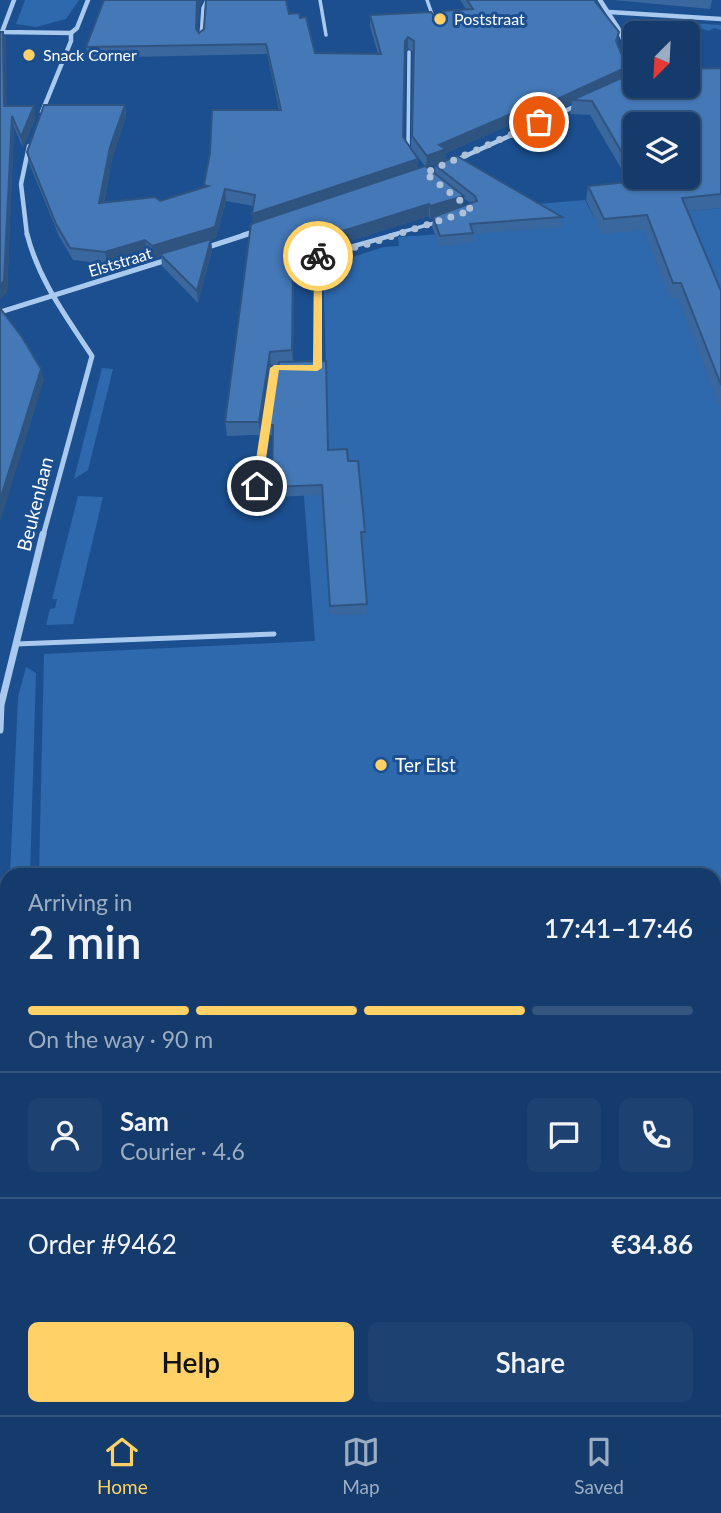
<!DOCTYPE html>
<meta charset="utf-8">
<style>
body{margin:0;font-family:Lato,sans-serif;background:#1d4271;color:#f1f3f6;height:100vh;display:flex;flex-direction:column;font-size:26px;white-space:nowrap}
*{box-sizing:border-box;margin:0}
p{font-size:23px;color:#9dadc1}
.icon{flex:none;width:38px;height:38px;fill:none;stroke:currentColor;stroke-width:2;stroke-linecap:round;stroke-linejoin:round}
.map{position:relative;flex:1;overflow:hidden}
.panel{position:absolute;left:0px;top:868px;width:721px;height:548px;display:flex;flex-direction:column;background:#143b6b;border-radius:21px 21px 0 0;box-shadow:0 2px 5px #0004,0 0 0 2px #33557e}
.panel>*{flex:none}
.needle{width:46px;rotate:204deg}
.controls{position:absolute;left:623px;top:21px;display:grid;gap:14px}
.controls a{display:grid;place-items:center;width:77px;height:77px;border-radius:10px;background:#143b6b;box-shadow:0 2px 5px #0004,0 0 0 2px #33557e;font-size:35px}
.pin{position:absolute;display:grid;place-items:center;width:60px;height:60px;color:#fff;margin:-30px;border:4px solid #fff;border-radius:50%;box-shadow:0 2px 7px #0007}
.courier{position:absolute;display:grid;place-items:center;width:70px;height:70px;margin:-35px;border:5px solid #ffd166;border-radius:50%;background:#fff;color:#222;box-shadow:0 2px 9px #0007}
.summary em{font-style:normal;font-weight:600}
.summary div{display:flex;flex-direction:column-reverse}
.summary{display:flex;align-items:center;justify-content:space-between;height:119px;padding:0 28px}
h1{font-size:46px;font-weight:600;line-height:52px}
.bar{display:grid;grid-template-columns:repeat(4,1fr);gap:10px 7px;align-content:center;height:84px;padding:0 28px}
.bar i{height:9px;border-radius:5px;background:#33557e}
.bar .current{background:#ffd166}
.bar p{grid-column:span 4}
.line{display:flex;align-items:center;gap:18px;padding:0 28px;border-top:2px solid #33557e}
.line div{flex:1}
.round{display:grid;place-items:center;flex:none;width:74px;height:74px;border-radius:10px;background:#1d4271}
.action{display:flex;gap:14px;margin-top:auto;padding:14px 28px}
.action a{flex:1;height:80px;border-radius:10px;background:#ffd166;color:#111;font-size:28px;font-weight:600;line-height:80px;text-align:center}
.action a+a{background:#1d4271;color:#f1f3f6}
.tab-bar{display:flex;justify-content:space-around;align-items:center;height:98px;border-top:2px solid #33557e;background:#143b6b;font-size:19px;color:#9dadc1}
.tab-bar a{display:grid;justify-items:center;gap:4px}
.tab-bar .current{color:#ffd166}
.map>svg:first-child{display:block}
</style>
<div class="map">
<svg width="721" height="1415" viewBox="0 0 721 1415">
<rect width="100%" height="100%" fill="#1b4f8f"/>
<!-- green -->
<g fill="#2e69ad">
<path d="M25,0H79L66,19L36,27L16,24Z"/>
<path d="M642,20L721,25V30L714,28L709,31L698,28L692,32L681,28L672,33H638L634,24Z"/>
<path d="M585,200L595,219L721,208V1415H27V1409H714V875H39L44,654L315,641L304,496V444L328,443L323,258L346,259L384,247L399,246L398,237L484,231L501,207Z"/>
<path d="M102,368L113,369L88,470L74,479Z"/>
<path d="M78,496L103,497L73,624L46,625L50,609L55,608L57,599H52Z"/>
<path d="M26,667L36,673L30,875H10L18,697Z"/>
<path d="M7,937V1409H14V1415H0V1094Z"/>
</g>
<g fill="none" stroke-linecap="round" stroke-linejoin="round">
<!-- lane-far2 -->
<g stroke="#a9c9ee" stroke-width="3.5">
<path d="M320,0L326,35"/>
<path d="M427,0L433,17"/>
<path d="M201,37L203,8L207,0"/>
<path d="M408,150L409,52"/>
<path d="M391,235L438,222"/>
</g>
<!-- lane-far1 -->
<g stroke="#a9c9ee" stroke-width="4.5">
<path d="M317,367L318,256L397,234"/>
<path d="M257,486L275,367L284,368"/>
</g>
<!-- lane -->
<path stroke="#a9c9ee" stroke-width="5" d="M16,644L274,634"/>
<!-- street-far2 -->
<g stroke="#a9c9ee" stroke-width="4.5">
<path d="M14,0L2,32L71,33"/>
<path d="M600,0L618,28L635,65"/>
<path d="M609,12L721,19"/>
<path d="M42,112L71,41V33L77,28L88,0"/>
<path d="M452,162L578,105"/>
<path d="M27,235L21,184L29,146"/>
<path d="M243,235L256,231"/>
</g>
<!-- street-far1 -->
<g stroke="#a9c9ee" stroke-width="5">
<path d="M27,234C39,281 66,316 92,356L43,536"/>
<path d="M205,248L248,234"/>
<path d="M0,312L170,259"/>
</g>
<!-- street -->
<path stroke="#a9c9ee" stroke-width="7" d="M0,730L1,705L43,534"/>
</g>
<!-- wall -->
<g fill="#3a679d" fill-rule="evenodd">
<path d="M104,0H202L199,8L197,31L199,33L289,14L300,18L315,53L378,54L370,26V15L436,18L466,9L460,0H594L619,32L617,45L627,67L626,76L721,68V208L688,211L721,291V410L678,298H670L644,230L602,234L586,200L588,186L629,182L590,115L570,114L572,103L550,113L539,112L446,153V160L427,167L435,173V165L562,217L561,227L473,234V243L440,246L432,227L433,218L430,219L429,216L315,252L313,283H294L293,362L328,450L348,461L365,532V542H362L367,614L330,615L322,495L272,497L273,435H270L269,425L278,364L271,365L260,435L227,436L225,422L253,223V206L226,201L216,238L211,240L212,250L198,303L162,266L161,256L154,258L147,251L107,264L73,260L59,236L29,163L27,152L125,105L126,116L112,159L104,202L160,201L204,187V185L279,110L267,54L88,58L86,47ZM408,48L413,52L411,148L425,166L418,168L403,137L405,52ZM635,124L688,177H635ZM463,198L471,203L463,206Z"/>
<path d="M613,0H712L710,9Z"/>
<path d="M3,32L6,42V106L36,117L23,148L14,127L7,293Z"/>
</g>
<!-- shaded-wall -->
<g fill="#305480">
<path d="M197,0H202L199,8L197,40L196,29Z"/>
<path d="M3,32L6,42L7,117L4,106Z"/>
<path d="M408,37V48L405,52V41Z"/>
<path d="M627,67L626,78L572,100V103L550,113L551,102Z"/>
<path d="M541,101L539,112L446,153V160L426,168L427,156L439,145Z"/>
<path d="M125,105L126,116L112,159L101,215L99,203L110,147Z"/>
<path d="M34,106L36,117L23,148L21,137Z"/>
<path d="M12,116L14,127L7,293L0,299V285Z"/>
<path d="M418,159V171L253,226L252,214Z"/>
<path d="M225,189L226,201L216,238L211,240L212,250L198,303L197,291L211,240L154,258L152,246Z"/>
<path d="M464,196L463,208L430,219V206Z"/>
<path d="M429,204V216L315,252L313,283L314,240Z"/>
<path d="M145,240L147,251L107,264L105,252Z"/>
<path d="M293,270L294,283L293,363L292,350Z"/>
<path d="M270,352L271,365L260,435L259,422Z"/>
<path d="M41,369L44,380L0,522V500Z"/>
</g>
<!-- building -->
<g fill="#4478b7" stroke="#305480" stroke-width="2">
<path d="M104,0H197L196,29L199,33L204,29L206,0H286L289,14L299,13L300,18L306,17L315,53L381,54L370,15L431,12L436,18L440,15V11L473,9L467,0H594L619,32L616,41L627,67L551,102L541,101L439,145L446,149L427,156L412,136L414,41L408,37L405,41L403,137L418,159L252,214L255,195L225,189L215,227L152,246L145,240L105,252L70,248L56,224L27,152L44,105H125L110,147L99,203L155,197L160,201L208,186L204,185L210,153L212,110H281L266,44L86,47Z"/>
<path d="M0,32H3L4,106H34L21,137L12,116L4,281L0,285Z"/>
<path d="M721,68V194L682,198L721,291V385L681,283H673L647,215L604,219L588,186L639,181L636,177H688V124H635V175L592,101L572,100L635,72V86H688V69Z"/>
<path d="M457,156L562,217L470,224L473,233L440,236L433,217L477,201L475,196L435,165Z"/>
<path d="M425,166L464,196L430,206L429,204L314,240L313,270H293L292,350L270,352L259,422H225L251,224Z"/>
<path d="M211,239L197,291L160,254Z"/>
<path d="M0,308L22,337L41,369L0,500Z"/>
<path d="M326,361L328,450L347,449L348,461H358L365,532H361L367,604L330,606L322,485L272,487L273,425H269L279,362Z"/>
</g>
<!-- route -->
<path fill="#ffd166" d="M318,253L322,256V368L317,371L279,370L262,486L257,490L252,486L270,368L275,365H313L314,256Z"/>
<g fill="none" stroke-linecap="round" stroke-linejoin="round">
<!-- done -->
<path stroke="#afc1d8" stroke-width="7" stroke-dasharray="0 12.6" d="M318,256L368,244L472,210L425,173L539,122"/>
</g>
<!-- markers -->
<g fill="#ffd166" stroke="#1b4f8f" stroke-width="2.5">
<circle cx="440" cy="19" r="7"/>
<circle cx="29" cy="55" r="7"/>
<circle cx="381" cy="765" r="7"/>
</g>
<g text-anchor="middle" stroke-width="6" stroke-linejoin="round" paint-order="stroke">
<!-- far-poi labels -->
<g font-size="16" fill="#fff" stroke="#1b4f8f" text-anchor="start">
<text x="454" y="25">Poststraat</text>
<text x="43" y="61">Snack Corner</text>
</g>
<!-- far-street labels -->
<g font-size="16" fill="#fff" stroke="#1b4f8f">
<text transform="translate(120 262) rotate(-17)" y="6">Elststraat</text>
</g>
<!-- street labels -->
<g font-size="19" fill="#fff" stroke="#1b4f8f">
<text transform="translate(35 504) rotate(-76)" y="7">Beukenlaan</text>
</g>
<!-- poi labels -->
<g font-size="19" fill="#fff" stroke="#1b4f8f" text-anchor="start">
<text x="395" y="772">Ter Elst</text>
</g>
</g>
</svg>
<div class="controls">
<a><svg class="needle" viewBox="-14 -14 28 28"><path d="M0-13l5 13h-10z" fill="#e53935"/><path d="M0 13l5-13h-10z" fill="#9dadc1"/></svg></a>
<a><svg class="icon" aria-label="layers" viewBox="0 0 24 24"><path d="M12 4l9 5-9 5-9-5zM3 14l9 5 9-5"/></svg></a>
</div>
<div class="pin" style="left:539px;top:122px;background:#ea580c"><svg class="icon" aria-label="bag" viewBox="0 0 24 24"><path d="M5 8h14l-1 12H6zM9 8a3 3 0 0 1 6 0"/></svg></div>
<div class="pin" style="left:257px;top:486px;background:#1f2937"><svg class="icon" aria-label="home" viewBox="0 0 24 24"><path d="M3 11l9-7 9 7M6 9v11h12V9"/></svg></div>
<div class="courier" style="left:318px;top:256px"><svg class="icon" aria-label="bike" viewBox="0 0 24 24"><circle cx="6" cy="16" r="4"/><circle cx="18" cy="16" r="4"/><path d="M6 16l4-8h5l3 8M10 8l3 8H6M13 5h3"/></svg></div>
<section class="panel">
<div class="summary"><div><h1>2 min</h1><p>Arriving in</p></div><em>17:41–17:46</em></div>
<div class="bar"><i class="current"></i><i class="current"></i><i class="current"></i><i></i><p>On the way · 90 m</p></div>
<div class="line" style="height:126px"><a class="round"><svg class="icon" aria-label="person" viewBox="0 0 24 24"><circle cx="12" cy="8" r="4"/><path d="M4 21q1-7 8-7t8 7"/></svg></a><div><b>Sam</b><p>Courier · 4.6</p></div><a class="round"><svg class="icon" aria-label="chat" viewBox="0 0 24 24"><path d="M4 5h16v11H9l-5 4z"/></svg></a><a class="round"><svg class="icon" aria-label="phone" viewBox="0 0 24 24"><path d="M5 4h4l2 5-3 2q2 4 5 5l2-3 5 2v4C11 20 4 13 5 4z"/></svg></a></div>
<div class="line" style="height:91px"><div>Order #9462</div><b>€34.86</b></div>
<div class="action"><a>Help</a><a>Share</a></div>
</section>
</div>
<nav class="tab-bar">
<a class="current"><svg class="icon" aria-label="home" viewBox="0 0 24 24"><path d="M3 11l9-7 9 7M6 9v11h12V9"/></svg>Home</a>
<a><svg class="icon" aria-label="map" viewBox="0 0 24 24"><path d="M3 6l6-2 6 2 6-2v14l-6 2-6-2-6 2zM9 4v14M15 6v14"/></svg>Map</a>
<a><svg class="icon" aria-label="saved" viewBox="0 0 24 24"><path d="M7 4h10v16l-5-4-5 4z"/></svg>Saved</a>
</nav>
